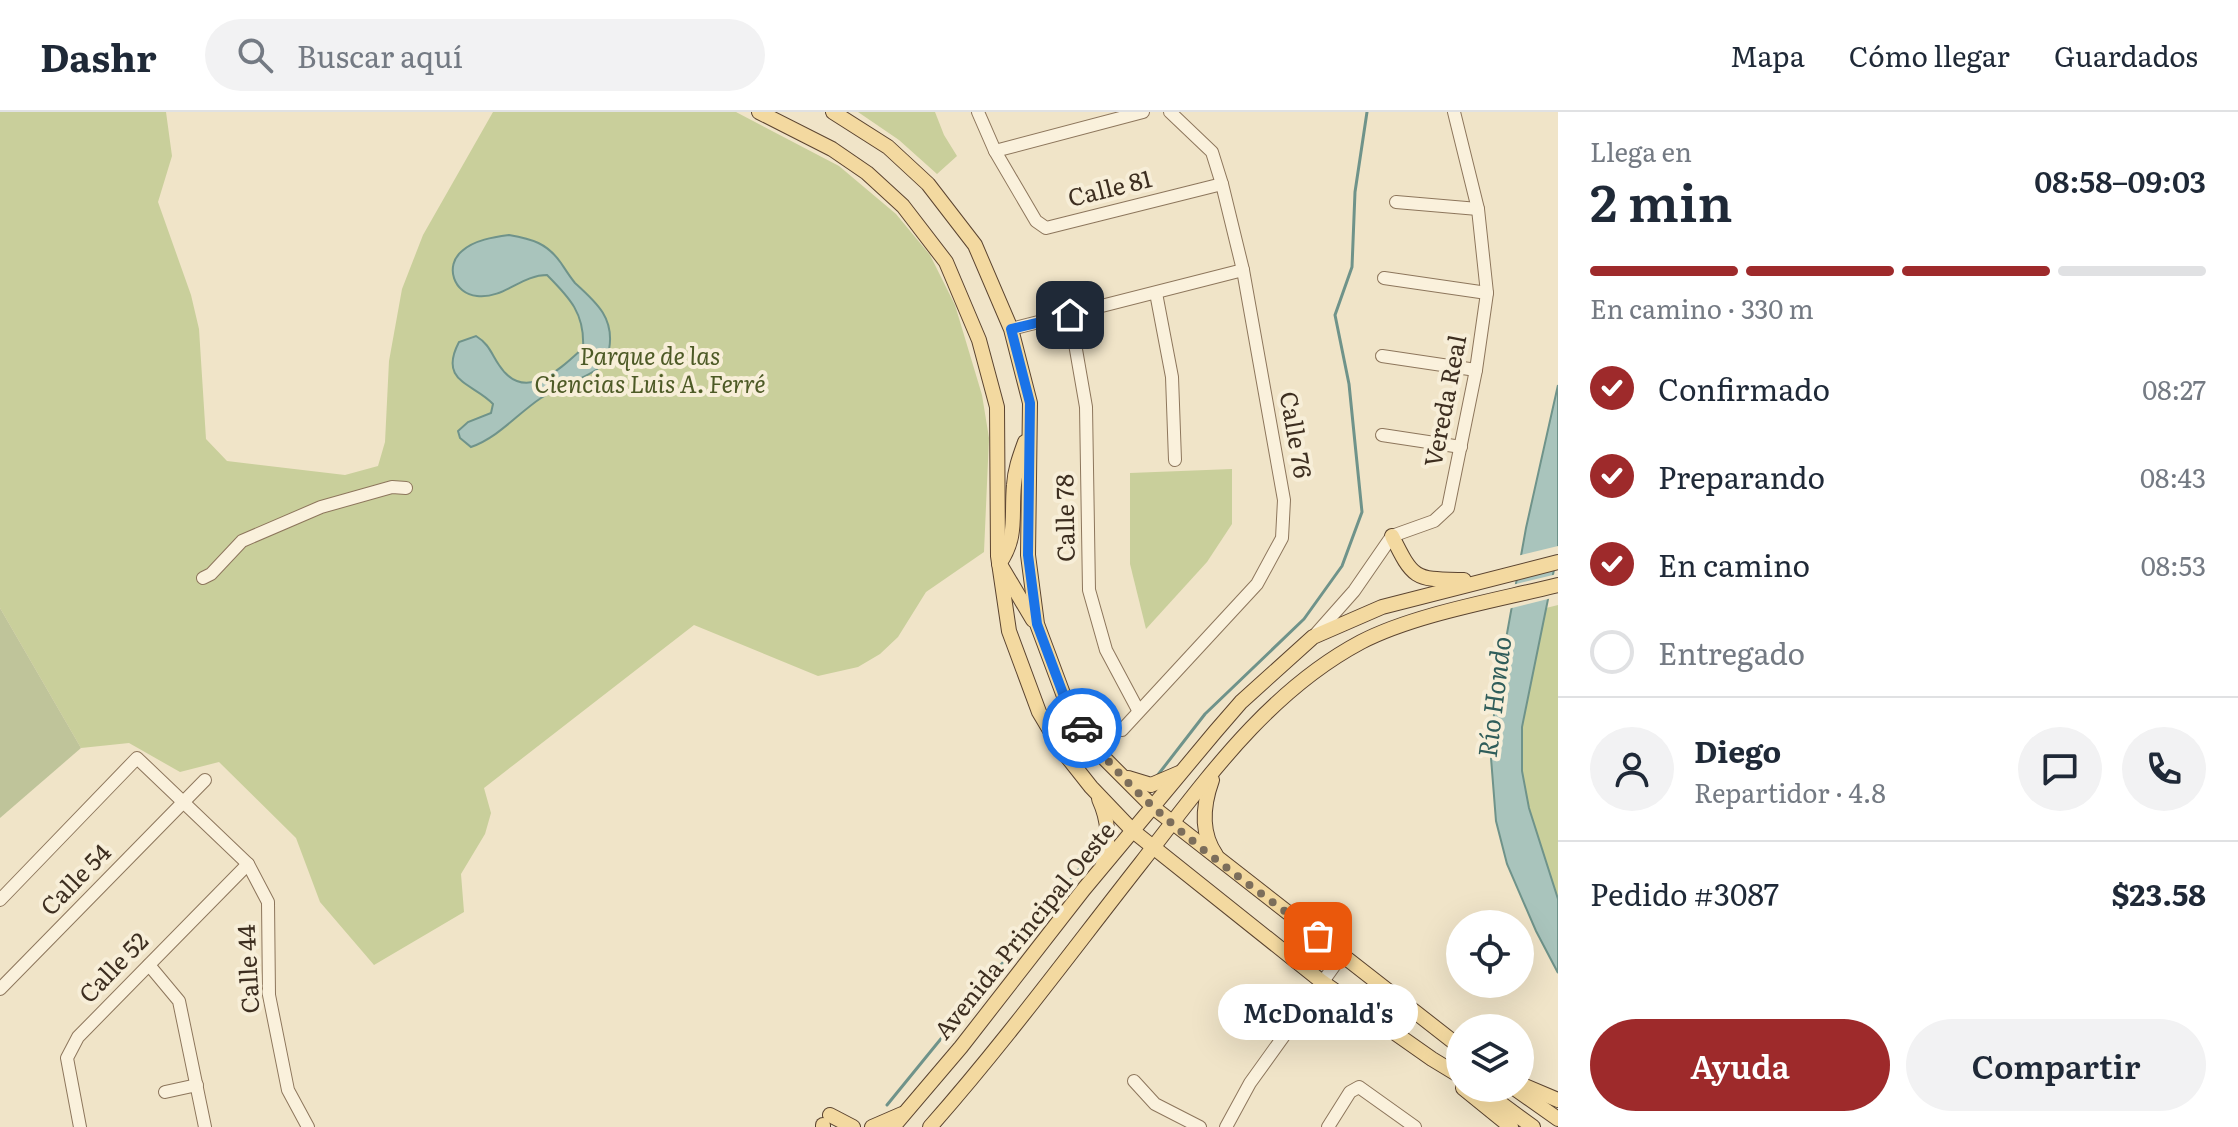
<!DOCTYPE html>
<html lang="es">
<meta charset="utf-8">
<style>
body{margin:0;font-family:Literata,serif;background:#f2f2f3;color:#1f2937;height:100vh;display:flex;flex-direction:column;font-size:30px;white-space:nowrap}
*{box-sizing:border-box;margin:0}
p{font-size:26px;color:#747a83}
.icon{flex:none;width:44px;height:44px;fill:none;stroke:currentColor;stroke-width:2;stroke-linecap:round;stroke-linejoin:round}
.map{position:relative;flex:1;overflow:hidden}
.panel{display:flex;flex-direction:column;background:#fff;width:680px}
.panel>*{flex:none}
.fabs{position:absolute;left:1446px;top:798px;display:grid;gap:16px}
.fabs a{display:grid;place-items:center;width:88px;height:88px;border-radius:50%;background:#fff;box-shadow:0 8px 32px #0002;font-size:40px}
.pin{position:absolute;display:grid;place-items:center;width:68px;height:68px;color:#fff;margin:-34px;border-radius:16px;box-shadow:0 4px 12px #0006}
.courier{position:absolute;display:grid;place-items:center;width:80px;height:80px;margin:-40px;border:6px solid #1a73e8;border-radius:50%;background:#fff;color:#222;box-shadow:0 2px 10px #0007}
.bubble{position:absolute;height:56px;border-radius:28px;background:#fff;box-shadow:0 8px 32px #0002;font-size:26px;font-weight:600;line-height:56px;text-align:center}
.summary em{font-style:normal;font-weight:600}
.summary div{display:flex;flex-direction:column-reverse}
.summary{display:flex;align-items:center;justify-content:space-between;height:136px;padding:0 32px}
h1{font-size:52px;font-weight:600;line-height:60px}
.bar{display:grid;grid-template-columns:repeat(4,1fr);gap:12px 8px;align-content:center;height:96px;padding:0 32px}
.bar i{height:10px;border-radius:6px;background:#e0e1e3}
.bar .on{background:#9e2a2b}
.bar p{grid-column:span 4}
.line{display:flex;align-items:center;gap:20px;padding:0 32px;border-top:2px solid #e0e1e3}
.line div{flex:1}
.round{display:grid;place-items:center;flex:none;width:84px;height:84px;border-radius:42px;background:#f2f2f3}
ol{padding:0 32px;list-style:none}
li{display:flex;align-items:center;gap:24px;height:88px}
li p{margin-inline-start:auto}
li .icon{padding:8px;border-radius:50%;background:#9e2a2b;color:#fff;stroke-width:4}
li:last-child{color:#747a83}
li i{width:44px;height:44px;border:4px solid #e0e1e3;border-radius:50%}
.button{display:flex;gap:16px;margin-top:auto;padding:16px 32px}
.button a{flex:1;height:92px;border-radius:48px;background:#9e2a2b;color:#fff;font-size:32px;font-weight:600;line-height:92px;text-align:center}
.button a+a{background:#f2f2f3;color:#1f2937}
header{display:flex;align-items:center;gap:48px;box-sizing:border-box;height:112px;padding:0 40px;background:#fff;border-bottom:2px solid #e0e1e3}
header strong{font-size:38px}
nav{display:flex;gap:44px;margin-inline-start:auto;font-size:28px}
.search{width:560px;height:72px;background:#f2f2f3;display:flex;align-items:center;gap:20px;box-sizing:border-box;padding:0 28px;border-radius:44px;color:#747a83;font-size:30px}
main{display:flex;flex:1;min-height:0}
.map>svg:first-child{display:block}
</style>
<header>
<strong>Dashr</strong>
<div class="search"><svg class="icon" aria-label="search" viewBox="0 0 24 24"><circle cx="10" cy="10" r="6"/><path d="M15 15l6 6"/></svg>Buscar aquí</div>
<nav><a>Mapa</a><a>Cómo llegar</a><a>Guardados</a></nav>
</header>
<main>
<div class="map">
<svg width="1558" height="1015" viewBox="0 0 1558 1015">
<rect width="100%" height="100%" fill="#f0e4c8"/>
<!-- green -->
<g fill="#c9cf9b">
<path d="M0,0H166L172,44L158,90L191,183L199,217L206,327L227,349L345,363L378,354L385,330L389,249L402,177L423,123L493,0H736L839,54L896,102L930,143L955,193L982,283L989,326L984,440L926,480L898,525L880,542L858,555L818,564L694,513L484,676L491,701L485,722L461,762L464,800L374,853L320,790L296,726L219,650L180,660L129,631L81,636L0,496Z"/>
<path d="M858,0H935L944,23L957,44L937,62L899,28Z"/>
<path d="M1232,357V412L1207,450L1146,517L1130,452V361Z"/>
<path d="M1558,493V787C1538,733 1514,672 1523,612C1528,573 1538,535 1546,496Z"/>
</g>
<!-- cemetery -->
<path fill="#bfc49a" d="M0,496L81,636L0,706Z"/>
<!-- water -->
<g fill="#a9c4bc" stroke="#6f938a" stroke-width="2">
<path d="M509,123C532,127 547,131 561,151C565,157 570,165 575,171C596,190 615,206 609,238C607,246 603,253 596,258C579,269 558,275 541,286C517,302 499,325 471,335L460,326L458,319L468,310L491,301L493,292C473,271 438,270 459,230L476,224C489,232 491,241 499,253C524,292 559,258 583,236C585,202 570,186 547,163C521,163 504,187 477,184C454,182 444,154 462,139C474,128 494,125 509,123Z"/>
<path d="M1558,273V438L1522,615V659L1529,696L1558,787V861L1536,819L1507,752L1496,709L1491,646L1495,588L1526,416Z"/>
</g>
<!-- pier -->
<g fill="#f0e4c8">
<path d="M1558,434V457L1513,469L1517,444Z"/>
<path d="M1557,462L1552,486L1508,497L1512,473Z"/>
</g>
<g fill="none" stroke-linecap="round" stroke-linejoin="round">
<!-- stream -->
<g stroke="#6f938a" stroke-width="3">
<path d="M1157,664L1205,602L1304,507L1342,454L1362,400L1349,272L1335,203L1352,155L1355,80L1367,0"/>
<path d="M887,993L1098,734"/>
</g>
<defs>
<g id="minor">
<path d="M978,0L995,39L1036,109L1046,116L1222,72"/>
<path d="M995,39L1143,0"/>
<path d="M1396,90L1478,97"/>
<path d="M1384,166L1487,181"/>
<path d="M1156,181L1172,265L1175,348"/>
<path d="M1070,203L1086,295L1089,478L1106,538L1138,598"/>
<path d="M1011,217L1243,158"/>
<path d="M1382,244L1476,258"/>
<path d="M1382,323L1461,335"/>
<path d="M203,466L211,462L242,429L321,395L392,375L406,376"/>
<path d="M1315,523L1354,479L1392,424L1434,409L1448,396L1476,258L1487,181L1478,97L1454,0"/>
<path d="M1122,618L1257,472L1282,426L1284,388L1243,158L1222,72L1212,40L1170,0"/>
<path d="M0,788L137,646L248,752L268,790L269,883L288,978L308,1015"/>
<path d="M149,853L179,889L205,1015"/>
<path d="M0,877L205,668"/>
<path d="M1134,969L1155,992L1200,1015"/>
<path d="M165,980L197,973"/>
<path d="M80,1015L67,946L78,925L248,752"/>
<path d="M1226,1015L1250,971L1342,843"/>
<path d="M1328,1015L1350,980L1359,975L1415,1015"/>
</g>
<g id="major">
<path d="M759,0L832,37L867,61L903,94L946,150L979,228L997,295L998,444L1009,519L1039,600L1061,637L1091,675L1133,719L1321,869L1432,947L1460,964"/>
<path d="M833,0L888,35L928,72L975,133L1011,217L1030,291L1028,443L1037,512L1065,587L1082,617L1103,645L1154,696L1460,935"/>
<path d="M1392,424C1414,469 1415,467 1464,468"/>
<path d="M999,452C1018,425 1011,404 1014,373C1015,357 1020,344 1025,330"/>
<path d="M1001,454L1033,508"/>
<path d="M1128,666L1151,673L1179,661"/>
<path d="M1212,668C1203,693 1200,720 1216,743"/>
<path d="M1099,687C1109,709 1110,729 1103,752"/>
<path d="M1520,972L1558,988"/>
<path d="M1463,976L1511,1015"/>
<path d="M1480,976L1533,1015"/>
<path d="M1514,976L1558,1007"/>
<path d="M830,1003L853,1015"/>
<path d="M823,1013V1015"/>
<path d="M872,1015L902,1002"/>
<path d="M893,1015L961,935L1084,777L1215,620L1241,590L1313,525L1382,495L1558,450"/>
<path d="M930,1015C1005,930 1071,840 1141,751C1205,669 1267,580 1361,530C1415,502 1498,488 1558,473"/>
</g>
</defs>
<!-- minor casing -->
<use href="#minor" stroke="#8d765c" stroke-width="14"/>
<!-- major casing -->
<use href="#major" stroke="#5b4430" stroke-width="16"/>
<!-- minor -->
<use href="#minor" stroke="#faf1dc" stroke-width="12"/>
<!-- major -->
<use href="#major" stroke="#f3d9a0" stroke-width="14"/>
</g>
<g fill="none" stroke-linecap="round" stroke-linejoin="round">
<!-- done -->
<path stroke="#7c6e5b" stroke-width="8" stroke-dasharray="0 14.4" d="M1082,616C1143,701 1235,761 1318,824"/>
<!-- route -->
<path stroke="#1a73e8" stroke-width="10" d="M1070,203L1011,217L1030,291L1028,443L1037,512L1065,587L1082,616"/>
</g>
<g text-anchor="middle" stroke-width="8" stroke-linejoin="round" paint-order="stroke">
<!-- street labels -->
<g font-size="24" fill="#3d2e20" stroke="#f7eed8">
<text transform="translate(1110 77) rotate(-14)" y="8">Calle 81</text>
<text transform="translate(1446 289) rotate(-79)" y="8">Vereda Real</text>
<text transform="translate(1295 323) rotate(80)" y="8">Calle 76</text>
<text transform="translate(1066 406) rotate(-91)" y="8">Calle 78</text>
<text transform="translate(76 768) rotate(-46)" y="8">Calle 54</text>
<text transform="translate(1025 819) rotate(-51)" y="8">Avenida Principal Oeste</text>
<text transform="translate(114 856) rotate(-46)" y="8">Calle 52</text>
<text transform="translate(249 857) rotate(-93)" y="8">Calle 44</text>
</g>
<!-- park labels -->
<g font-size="24" font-style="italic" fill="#4d5a26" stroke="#f7eed8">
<text x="650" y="253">Parque de las<tspan x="650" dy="28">Ciencias Luis A. Ferré</tspan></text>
</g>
<!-- water labels -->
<g font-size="26" font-style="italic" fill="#2f5d5a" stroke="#f7eed8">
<text transform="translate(1495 585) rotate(-83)" y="9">Río Hondo</text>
</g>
</g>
</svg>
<div class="fabs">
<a><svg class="icon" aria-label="locate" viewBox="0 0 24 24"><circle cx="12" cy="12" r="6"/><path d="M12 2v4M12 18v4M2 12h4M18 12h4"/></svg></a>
<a><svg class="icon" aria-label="layers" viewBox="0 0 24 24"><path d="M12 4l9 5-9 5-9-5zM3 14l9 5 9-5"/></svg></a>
</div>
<div class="pin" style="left:1318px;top:824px;background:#ea580c"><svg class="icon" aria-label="bag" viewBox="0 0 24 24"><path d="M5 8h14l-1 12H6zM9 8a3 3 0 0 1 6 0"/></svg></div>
<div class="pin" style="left:1070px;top:203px;background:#1f2937"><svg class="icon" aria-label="home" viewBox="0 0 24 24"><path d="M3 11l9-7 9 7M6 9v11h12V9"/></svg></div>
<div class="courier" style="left:1082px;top:616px"><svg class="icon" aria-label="car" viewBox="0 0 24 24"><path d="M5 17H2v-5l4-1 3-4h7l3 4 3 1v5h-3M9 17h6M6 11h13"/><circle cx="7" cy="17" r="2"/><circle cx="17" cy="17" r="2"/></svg></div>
<div class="bubble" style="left:1218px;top:872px;width:200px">McDonald's</div>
</div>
<section class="panel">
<div class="summary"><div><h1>2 min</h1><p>Llega en</p></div><em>08:58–09:03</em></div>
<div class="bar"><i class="on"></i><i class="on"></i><i class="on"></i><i></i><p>En camino · 330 m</p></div>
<ol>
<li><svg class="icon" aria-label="check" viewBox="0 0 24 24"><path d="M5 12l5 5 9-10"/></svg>Confirmado<p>08:27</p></li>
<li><svg class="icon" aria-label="check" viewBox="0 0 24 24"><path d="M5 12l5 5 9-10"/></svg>Preparando<p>08:43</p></li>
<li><svg class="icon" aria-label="check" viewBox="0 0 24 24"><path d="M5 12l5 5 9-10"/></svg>En camino<p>08:53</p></li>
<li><i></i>Entregado</li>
</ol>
<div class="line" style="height:144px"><a class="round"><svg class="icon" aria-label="person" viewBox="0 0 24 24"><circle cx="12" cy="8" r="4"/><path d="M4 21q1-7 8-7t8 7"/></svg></a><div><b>Diego</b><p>Repartidor · 4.8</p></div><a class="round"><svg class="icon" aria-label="chat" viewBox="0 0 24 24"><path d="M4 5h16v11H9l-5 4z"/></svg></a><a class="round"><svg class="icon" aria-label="phone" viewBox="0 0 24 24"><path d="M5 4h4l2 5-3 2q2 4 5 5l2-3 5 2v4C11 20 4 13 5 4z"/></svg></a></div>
<div class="line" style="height:104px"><div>Pedido #3087</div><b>$23.58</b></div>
<div class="button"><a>Ayuda</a><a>Compartir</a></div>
</section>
</main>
